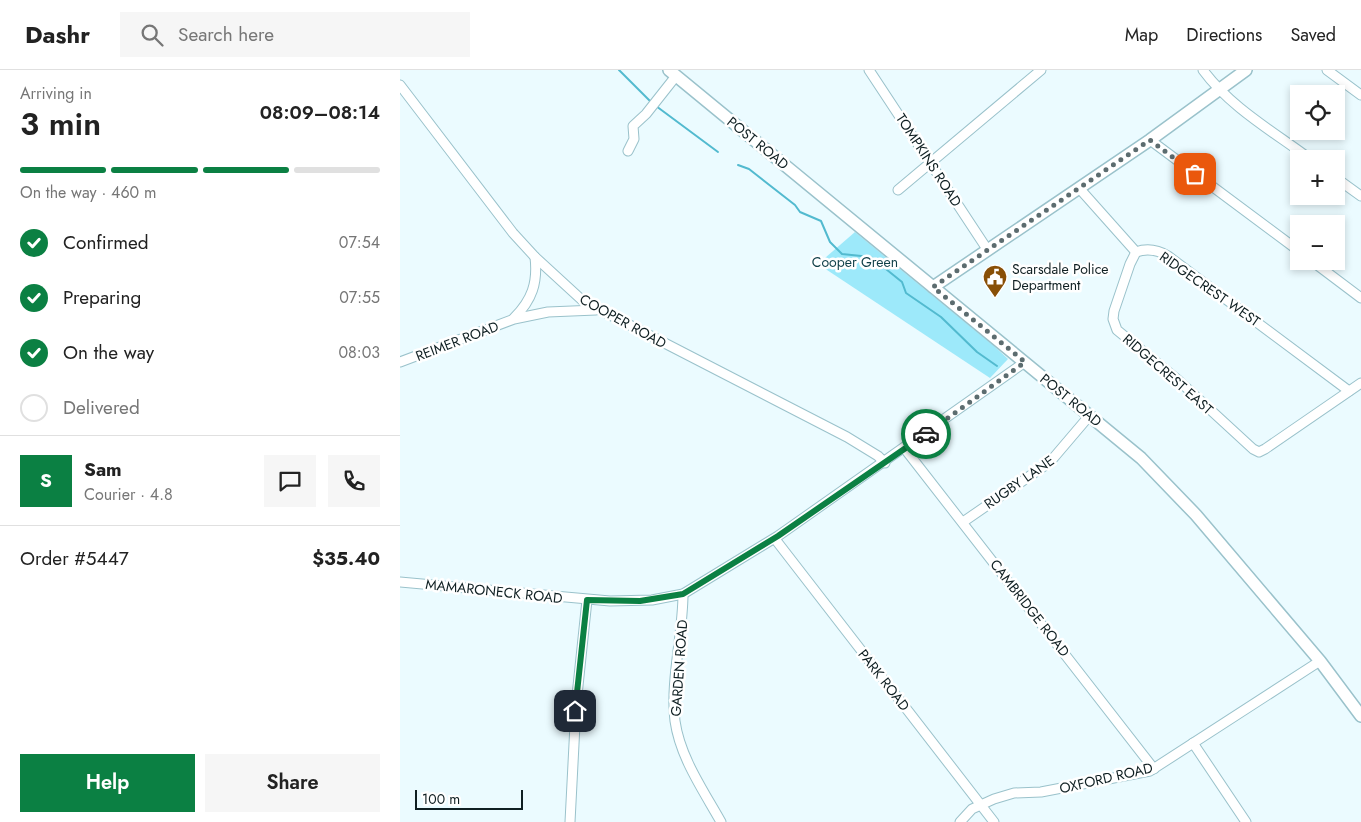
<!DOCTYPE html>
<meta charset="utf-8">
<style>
body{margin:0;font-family:Jost,sans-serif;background:#f6f6f6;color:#222;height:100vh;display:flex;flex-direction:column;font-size:19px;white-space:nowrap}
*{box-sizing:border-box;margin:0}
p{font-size:16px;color:#767676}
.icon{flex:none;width:28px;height:28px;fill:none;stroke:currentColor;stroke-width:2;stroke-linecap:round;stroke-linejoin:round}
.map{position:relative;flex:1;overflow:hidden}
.sheet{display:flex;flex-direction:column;background:#fff;width:400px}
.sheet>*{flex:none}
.controls{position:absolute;left:890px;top:15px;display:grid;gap:10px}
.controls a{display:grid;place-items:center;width:55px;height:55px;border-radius:0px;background:#fff;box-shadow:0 2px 8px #0003;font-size:25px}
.scale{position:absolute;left:15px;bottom:12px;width:108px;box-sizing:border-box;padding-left:5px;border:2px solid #0f1f22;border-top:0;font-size:14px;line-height:18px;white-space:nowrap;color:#0f1f22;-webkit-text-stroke:4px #fff;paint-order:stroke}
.pin{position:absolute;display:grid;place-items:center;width:42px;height:42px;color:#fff;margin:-21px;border-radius:10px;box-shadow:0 2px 8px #0006}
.courier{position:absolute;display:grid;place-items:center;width:50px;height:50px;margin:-25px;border:4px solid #0b8043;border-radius:50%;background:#fff;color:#222;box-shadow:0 1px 6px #0007}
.summary em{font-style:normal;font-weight:600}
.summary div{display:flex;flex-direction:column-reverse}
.summary{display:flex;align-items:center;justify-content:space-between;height:85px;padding:0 20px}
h1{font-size:32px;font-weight:600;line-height:38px}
.bar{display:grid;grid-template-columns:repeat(4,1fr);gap:8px 5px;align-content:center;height:60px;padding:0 20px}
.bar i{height:6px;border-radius:4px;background:#e0e0e0}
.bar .current{background:#0b8043}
.bar p{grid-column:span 4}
.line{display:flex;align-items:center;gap:12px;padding:0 20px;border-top:1px solid #e0e0e0}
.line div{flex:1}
.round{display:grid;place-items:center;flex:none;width:52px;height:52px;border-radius:0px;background:#f6f6f6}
ol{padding:0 20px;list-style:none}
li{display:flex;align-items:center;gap:15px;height:55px}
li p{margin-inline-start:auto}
li .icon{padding:5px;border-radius:50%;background:#0b8043;color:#fff;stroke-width:4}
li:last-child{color:#767676}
li i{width:28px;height:28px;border:2px solid #e0e0e0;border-radius:50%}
.cta{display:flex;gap:10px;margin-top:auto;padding:10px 20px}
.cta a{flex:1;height:58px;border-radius:0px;background:#0b8043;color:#fff;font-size:20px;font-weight:600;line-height:58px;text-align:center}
.cta a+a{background:#f6f6f6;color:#222}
header{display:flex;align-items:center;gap:30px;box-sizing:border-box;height:70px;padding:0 25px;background:#fff;border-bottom:1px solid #e0e0e0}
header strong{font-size:24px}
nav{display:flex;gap:28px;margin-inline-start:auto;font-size:18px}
.search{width:350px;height:45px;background:#f6f6f6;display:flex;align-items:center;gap:12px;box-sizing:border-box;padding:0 18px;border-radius:0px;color:#767676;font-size:19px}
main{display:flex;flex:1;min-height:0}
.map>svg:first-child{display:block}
</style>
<header>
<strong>Dashr</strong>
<div class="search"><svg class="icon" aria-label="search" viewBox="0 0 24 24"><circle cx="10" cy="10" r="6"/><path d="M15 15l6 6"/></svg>Search here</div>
<nav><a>Map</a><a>Directions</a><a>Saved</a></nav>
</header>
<main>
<section class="sheet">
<div class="summary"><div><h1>3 min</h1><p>Arriving in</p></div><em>08:09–08:14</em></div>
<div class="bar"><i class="current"></i><i class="current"></i><i class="current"></i><i></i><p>On the way · 460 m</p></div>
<ol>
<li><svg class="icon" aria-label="check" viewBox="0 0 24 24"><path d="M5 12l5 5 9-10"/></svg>Confirmed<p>07:54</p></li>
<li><svg class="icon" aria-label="check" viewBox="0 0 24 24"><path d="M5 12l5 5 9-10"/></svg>Preparing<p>07:55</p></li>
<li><svg class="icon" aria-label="check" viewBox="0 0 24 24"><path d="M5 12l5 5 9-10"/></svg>On the way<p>08:03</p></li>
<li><i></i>Delivered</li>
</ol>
<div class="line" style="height:90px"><b class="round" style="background:#0b8043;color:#fff">S</b><div><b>Sam</b><p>Courier · 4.8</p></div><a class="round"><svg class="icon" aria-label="chat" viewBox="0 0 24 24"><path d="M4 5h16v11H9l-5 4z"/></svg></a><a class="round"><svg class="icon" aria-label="phone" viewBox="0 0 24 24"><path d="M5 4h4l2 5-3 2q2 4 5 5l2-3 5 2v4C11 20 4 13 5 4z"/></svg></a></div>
<div class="line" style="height:65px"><div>Order #5447</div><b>$35.40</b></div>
<div class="cta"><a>Help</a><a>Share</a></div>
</section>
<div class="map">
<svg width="961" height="752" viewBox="0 0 961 752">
<rect width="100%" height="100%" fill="#ebfbff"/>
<!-- green -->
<path fill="#9de9fa" d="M455,162L594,276L608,289L590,308L418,194Z"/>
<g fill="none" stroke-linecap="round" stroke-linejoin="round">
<!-- stream -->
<g stroke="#52bacf" stroke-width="2">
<path d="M219,0L252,33"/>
<path d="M256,36L318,82"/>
<path d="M338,95L349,99L395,135L400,142L421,151L430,172L442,184L471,187L502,212L506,223L541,247L577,282L597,296"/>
</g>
<defs>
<g id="minor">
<path d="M469,0L587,179"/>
<path d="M803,0C830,37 874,62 910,89"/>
<path d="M927,0L961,25"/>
<path d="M0,15L113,163L135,187L183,231L447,367L478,386L485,393"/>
<path d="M750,70L899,181"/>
<path d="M228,81L234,69L233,56L246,44L276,6"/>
<path d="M936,108L961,126"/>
<path d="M679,118L736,182"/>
<path d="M498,120L641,0"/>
<path d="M736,182L730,194L714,241L713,249L717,260L778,310L853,379L859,382L865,379L961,313"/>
<path d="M736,182C747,178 758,180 768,186L949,321"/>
<path d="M912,191L961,228"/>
<path d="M114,248C132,230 138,213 135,187"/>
<path d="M0,292L114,249L148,242L196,240"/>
<path d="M505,379L754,699"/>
<path d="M563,452L650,392L690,345"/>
<path d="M375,469L594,752"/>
<path d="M0,512L210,531L252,530L283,524L378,466L625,292"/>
<path d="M283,524C283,564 270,612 275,651C280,687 303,720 321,752"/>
<path d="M793,673L846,752"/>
<path d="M170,752L176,635L187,530"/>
<path d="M560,752L572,739L594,729L614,723L641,722L750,701L920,591"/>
</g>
<g id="major">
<path d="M269,0L741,388L796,445L920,591L961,646"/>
<path d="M533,217L750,70L846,0"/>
</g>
</defs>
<!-- minor casing -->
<use href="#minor" stroke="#9ac2cb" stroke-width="11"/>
<!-- major casing -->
<use href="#major" stroke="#9ac2cb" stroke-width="14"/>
<!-- minor -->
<use href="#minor" stroke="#fff" stroke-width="9"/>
<!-- major -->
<use href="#major" stroke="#fff" stroke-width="11"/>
</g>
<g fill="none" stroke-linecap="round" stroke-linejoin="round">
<!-- done -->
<path stroke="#5c6c6f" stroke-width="5" stroke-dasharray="0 9" d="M526,364L625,292L533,217L750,70L795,104"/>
<!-- route -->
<path stroke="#0b8043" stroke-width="6" d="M175,641L187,530L240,531L283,524L378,466L526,364"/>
</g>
<!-- icons -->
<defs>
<symbol id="civic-pin" viewBox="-11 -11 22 30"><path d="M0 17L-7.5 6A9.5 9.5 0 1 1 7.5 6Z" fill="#884f06" stroke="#fff"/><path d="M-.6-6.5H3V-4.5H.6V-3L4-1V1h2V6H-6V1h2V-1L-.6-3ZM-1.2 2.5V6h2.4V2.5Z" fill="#fff"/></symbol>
</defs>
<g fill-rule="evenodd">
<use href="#civic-pin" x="581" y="193" width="28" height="38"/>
</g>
<g text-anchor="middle" stroke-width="5" stroke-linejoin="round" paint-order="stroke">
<!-- street labels -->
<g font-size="14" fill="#0f1f22" stroke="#fff">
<text transform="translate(358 73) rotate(39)" y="5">POST ROAD</text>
<text transform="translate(529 90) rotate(57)" y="5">TOMPKINS ROAD</text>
<text transform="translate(810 219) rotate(35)" y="5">RIDGECREST WEST</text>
<text transform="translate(223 251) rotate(29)" y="5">COOPER ROAD</text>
<text transform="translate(57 271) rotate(-21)" y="5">REIMER ROAD</text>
<text transform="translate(768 304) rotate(41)" y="5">RIDGECREST EAST</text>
<text transform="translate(671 330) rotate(39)" y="5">POST ROAD</text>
<text transform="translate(619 412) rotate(-35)" y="5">RUGBY LANE</text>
<text transform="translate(94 521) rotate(6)" y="5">MAMARONECK ROAD</text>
<text transform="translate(630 538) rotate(52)" y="5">CAMBRIDGE ROAD</text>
<text transform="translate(279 598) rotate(-86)" y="5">GARDEN ROAD</text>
<text transform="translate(484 610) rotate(52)" y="5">PARK ROAD</text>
<text transform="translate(706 708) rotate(-13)" y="5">OXFORD ROAD</text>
</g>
<!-- park labels -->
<g font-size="14" fill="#0e3e47" stroke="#fff">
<text x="455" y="197">Cooper Green</text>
</g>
<!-- poi labels -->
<g font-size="14" fill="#0f1f22" stroke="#fff" text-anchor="start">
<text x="612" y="204">Scarsdale Police<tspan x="612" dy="16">Department</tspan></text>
</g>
</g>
</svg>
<div class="controls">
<a><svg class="icon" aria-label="locate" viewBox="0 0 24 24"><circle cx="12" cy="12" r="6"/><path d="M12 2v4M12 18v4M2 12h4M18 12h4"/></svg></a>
<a>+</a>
<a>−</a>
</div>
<div class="scale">100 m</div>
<div class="pin" style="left:795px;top:104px;background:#ea580c"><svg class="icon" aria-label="bag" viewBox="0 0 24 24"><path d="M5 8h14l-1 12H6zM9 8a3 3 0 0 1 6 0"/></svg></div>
<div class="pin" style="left:175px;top:641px;background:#1f2937"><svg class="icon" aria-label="home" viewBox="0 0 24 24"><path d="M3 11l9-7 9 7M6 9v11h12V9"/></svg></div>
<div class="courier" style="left:526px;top:364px"><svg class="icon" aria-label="car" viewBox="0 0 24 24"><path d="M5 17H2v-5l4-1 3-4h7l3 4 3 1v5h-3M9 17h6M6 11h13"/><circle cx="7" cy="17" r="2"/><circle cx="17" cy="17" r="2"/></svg></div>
</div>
</main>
